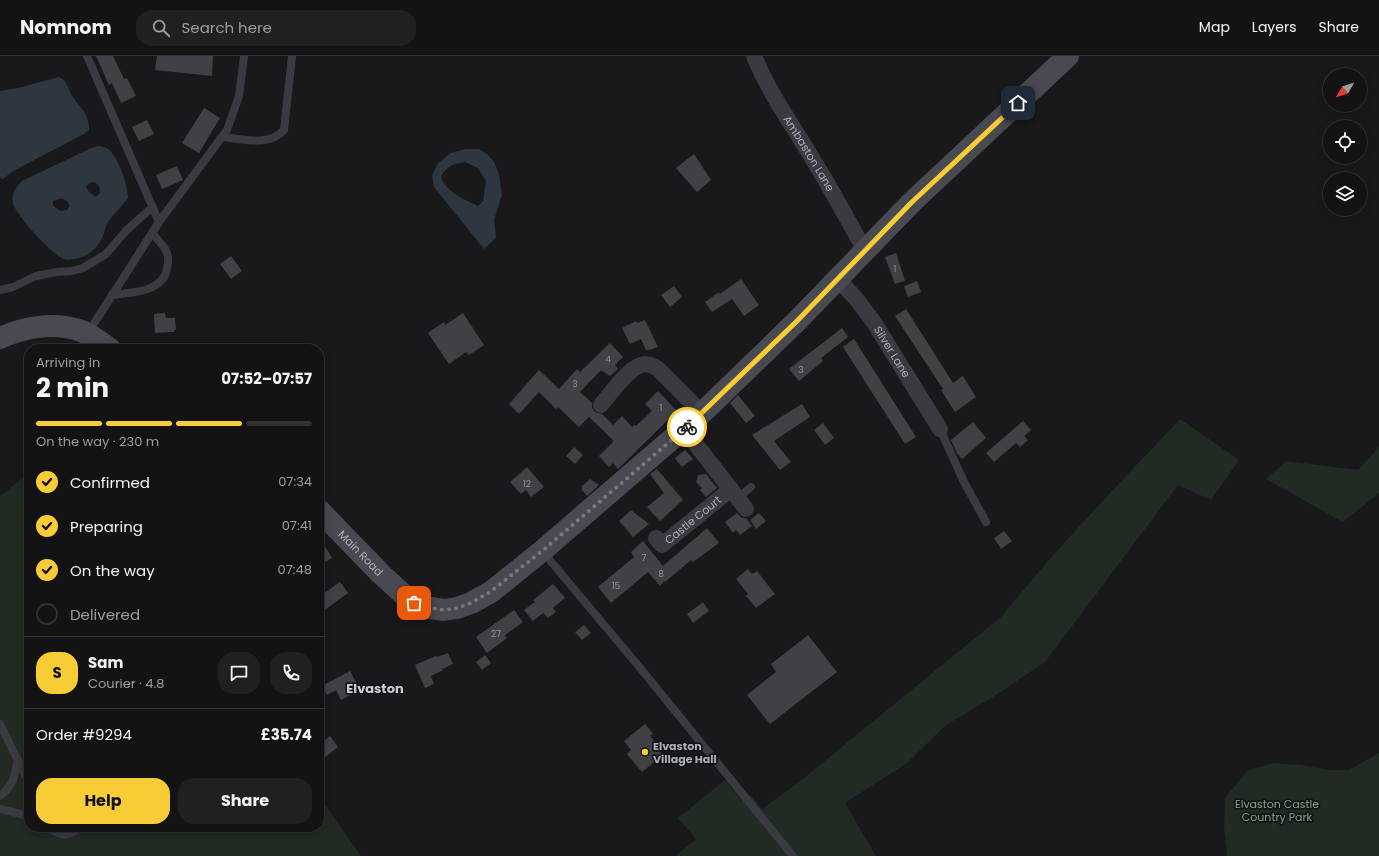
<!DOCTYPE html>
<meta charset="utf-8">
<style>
body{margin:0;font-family:Poppins,sans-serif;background:#202022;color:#f1f3f6;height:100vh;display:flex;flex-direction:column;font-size:15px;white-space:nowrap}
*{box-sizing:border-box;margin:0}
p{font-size:13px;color:#9d9ea0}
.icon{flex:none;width:22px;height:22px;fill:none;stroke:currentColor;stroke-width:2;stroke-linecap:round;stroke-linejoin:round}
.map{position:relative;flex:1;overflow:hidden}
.drawer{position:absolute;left:24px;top:288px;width:300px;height:488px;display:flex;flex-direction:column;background:#131314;border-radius:16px;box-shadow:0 2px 10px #0003,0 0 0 1px #323234}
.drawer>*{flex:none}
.needle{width:26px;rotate:231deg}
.fabs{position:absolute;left:1323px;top:12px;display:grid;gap:8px}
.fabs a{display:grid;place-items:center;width:44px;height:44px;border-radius:50%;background:#131314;box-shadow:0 2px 10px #0003,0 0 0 1px #323234;font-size:20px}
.pin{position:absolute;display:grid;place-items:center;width:34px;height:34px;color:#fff;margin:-17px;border-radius:8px;box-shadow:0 2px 6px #0006}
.courier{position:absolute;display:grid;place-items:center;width:40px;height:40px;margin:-20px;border:3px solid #f7cc36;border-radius:50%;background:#fff;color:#222;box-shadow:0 1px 5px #0007}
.headline em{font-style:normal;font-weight:700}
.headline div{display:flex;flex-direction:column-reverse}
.headline{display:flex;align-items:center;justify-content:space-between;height:68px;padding:0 12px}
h1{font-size:26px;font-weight:700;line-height:30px}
.bar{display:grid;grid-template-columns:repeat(4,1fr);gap:6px 4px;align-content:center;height:48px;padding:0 12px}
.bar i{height:5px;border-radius:3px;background:#323234}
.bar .selected{background:#f7cc36}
.bar p{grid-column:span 4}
.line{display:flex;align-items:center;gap:10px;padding:0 12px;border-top:1px solid #323234}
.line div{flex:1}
.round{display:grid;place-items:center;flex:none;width:42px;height:42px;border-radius:16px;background:#202022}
ol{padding:0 12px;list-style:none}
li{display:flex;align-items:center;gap:12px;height:44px}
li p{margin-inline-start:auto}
li .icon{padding:4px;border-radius:50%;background:#f7cc36;color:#111;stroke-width:4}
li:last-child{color:#9d9ea0}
li i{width:22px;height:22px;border:2px solid #323234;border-radius:50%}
.button{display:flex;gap:8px;margin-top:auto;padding:8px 12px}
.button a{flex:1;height:46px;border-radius:16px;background:#f7cc36;color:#111;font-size:16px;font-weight:700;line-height:46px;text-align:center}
.button a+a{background:#202022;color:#f1f3f6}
header{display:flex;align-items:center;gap:24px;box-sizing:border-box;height:56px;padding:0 20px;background:#131314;border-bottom:1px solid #323234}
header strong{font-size:19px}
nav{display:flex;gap:22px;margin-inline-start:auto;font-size:14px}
.search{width:280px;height:36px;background:#202022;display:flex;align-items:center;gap:10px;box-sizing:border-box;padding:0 14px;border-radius:16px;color:#9d9ea0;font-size:15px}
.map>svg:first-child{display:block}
</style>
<header>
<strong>Nomnom</strong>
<div class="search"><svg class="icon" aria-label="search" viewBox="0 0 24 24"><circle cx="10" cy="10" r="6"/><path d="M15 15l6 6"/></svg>Search here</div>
<nav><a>Map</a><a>Layers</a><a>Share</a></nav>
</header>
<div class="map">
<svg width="1379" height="800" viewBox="0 0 1379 800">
<rect width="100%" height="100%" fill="#19191b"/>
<!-- green -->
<g fill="#212a23">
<path d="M1180,363L1239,404L1211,444L1178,429L1045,606L993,641L946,669L907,707L845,747L876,800H675L696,783L678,762L725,724L742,745L751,739L762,753L799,726L1002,560C1057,491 1120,427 1180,363Z"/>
<path d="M1379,391V437L1343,466L1266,423L1286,405L1358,414Z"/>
<path d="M29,417V771H319V740L361,800H0V440Z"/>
<path d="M1379,697V800H1227L1224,772L1225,742L1247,715L1273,707L1301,709L1329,714H1349Z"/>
</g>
<!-- water -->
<g fill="#2e3640" fill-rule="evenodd">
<path d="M59,21C69,26 67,33 73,41C81,53 90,59 89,74L84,78L13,115L3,123L0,122V35L18,32Z"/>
<path d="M98,90C101,90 105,91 108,93C118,100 128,129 128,142C122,150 114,157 108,166C106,169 105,173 104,177C101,187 94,195 85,200C79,202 70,205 64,203C53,200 15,158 13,147C11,138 16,131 22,125L89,93ZM93,126C99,128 100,132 100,137L96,141L88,135L86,131L89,127ZM61,142L67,145L70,150L67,154L60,155L53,149V145Z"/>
<path d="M466,93H479L488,99L494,106L499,118L502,139L494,164L496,182L484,193L434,131L432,119L438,107L451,97ZM465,106L478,112L486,125L483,145L478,150C464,143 445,136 441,120C448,109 453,108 465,106Z"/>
</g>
<!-- building -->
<g fill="#404145">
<path d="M96,0H113L124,23L127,22L136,40L121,47L112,27L109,29Z"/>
<path d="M157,0H213L212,20L155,14Z"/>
<path d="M204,52L220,62L199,97L182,87Z"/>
<path d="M147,64L154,78L139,85L132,71Z"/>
<path d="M694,98L711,124L697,136L676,112Z"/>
<path d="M177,110L183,124L162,133L156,119Z"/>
<path d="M896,197L905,225L895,228L885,201Z"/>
<path d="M231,200L242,215L231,223L220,208Z"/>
<path d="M741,223L759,249L744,260L732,243L712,256L705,246L719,236L720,238Z"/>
<path d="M917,225L921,236L908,241L904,230Z"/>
<path d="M674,230L682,241L670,251L661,239Z"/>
<path d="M906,253L953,327L963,320L976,341L955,356L941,334L943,333L895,260Z"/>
<path d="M165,257L166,262H175L176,274H174V276L155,277L154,258Z"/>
<path d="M463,257L484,289L469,299L466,296L449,308L428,277L444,266L445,269Z"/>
<path d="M645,264L658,291L650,294H646L641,283L630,288L622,272L636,265L637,267Z"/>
<path d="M842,272L848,281L821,302L823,305L799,325L789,313Z"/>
<path d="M854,283L916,381L905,388L843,291Z"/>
<path d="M610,287L623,301L615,309L618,313L610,320L601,314L580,336L592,347V352L595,356L602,358L613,369L622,360L632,371L635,369L636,370L652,355L645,348L658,335L677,355L618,413L613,407L609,411L599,400L614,385L589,361L579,371L558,351L556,353L539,336L519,358L509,348L539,314L559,333L577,313L580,316Z"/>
<path d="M738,339L755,360L746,367L730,347Z"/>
<path d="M802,348L810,361L774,385L791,406L780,414L752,379Z"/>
<path d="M1023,365L1031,374L1024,380L1028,384L1020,391L1016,387L994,406L986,397Z"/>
<path d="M973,366L986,382L962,403L957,397L951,384Z"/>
<path d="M823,367L834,382L825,389L814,374Z"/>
<path d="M574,391L583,399L575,408L566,400Z"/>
<path d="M685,394L693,403L682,411L675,402Z"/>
<path d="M527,411L544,431L531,441L526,434L521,438L510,426Z"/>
<path d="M657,413L683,444L660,465L647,451L664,437L650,418Z"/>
<path d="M706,418L717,432L706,441L700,434L702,432L696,426L698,419Z"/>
<path d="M590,423L599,429L587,440L582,434V430Z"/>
<path d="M631,454L649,468L633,481L619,465Z"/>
<path d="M737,457L742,462H746L752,470L740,479L736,474L733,477L725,466Z"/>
<path d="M759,457L766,465L756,473L750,464Z"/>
<path d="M707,472L719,487L693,506L691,504L665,526L664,525L660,530L648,516L611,547L598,531L634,501L631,496L643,485L663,510Z"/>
<path d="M1004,475L1012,485L1001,493L994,482Z"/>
<path d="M319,480L332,502L319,510Z"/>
<path d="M748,513L752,518L757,515L775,538L756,552L746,540L748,538L736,523Z"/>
<path d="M340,526L348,537L319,558V541Z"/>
<path d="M553,528L565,542L553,552L556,556L548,562L543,557L533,565L524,554L535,546L533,544Z"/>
<path d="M703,546L709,555L693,567L687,558Z"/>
<path d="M514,554L523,566L505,579L507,582L487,597L476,581Z"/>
<path d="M584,569L591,577L582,584L575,576Z"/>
<path d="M808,579L837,616L770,668L747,639L776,616L771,608Z"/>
<path d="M448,597L453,608L442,613L443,614L431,620L434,628L425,632L415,609L436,600L437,601Z"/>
<path d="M485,599L491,607L482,614L476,606Z"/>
<path d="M350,615L360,634L341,644L336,634L327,639L322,630Z"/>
<path d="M645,668L653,678L650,680L659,691L658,692L663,699L642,716L627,698L631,694L624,685Z"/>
<path d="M330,680L338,691L319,706V689Z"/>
</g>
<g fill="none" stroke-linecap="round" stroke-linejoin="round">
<!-- service -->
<g stroke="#3a3a40" stroke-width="8">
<path d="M87,0L159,166L88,277"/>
<path d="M223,81C243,83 269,91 284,74L292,0"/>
<path d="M159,166L227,74L239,40L244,0"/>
<path d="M0,234L13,231L36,220L57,216L72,215L83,212L106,198L125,176L140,162L153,151"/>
<path d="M112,239C131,237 164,236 167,212C168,208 169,201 167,197C165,191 156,182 152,177"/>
<path d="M940,373L964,426L986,466"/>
<path d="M738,442L751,431"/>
<path d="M543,496L641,613L793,800"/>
<path d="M0,668L29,727"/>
<path d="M0,740C14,729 14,721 18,704"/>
<path d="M0,753L29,760"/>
<path d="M49,771C62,783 69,779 82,771"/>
</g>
<!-- minor -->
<g stroke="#3a3a40" stroke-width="16">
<path id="s1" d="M754,0C770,39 794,71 815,107C833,136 849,166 865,195"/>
<path id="s2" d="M838,223L858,245L875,268L940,373"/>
<path d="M601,349C609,339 629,312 641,309C647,307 652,309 657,312L702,357"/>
<path d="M684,373L746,453"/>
<path id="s3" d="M656,482L662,489L731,433"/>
</g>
<!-- secondary -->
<g stroke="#484951" stroke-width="22">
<path d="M0,282C22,272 51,266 75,273C88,276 99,285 110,293"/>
<path id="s4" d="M319,454L381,518L404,539L414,547L424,551L444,554L457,552L471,547L491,536L542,495L702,357L797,265L912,146L1068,0"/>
</g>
</g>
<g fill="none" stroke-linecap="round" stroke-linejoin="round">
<!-- done -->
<path stroke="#787a83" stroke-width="4" stroke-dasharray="0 7.2" d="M414,547L424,551L444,554L457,552L471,547L490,536L542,495L687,371"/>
<!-- route -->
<path stroke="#f7cc36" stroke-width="5" d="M687,371L797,265L912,146L1018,47"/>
</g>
<!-- markers -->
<circle fill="#f7cc36" stroke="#141416" stroke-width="1.5" cx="645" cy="696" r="4"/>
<g text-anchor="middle" stroke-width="3.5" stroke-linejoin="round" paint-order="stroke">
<!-- number labels -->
<g font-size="9" fill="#90939e">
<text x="895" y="216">1</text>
<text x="608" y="306">4</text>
<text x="801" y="317">3</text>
<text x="575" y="331">3</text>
<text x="661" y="355">1</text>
<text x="527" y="431">12</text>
<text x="644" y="505">7</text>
<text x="661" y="521">8</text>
<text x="616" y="533">15</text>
<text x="496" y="581">27</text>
</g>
<!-- street labels -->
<g font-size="11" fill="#abaebb" stroke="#141416">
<text dy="4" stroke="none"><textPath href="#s1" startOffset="112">Ambaston Lane</textPath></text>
<text dy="4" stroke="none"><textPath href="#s2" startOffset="91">Silver Lane</textPath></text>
<text dy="4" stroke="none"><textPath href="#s3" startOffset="49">Castle Court</textPath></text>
<text dy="4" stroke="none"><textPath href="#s4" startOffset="60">Main Road</textPath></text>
</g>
<!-- poi labels -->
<g font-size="11" font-weight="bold" fill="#abaebb" stroke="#141416" text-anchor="start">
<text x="653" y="694">Elvaston<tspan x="653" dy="13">Village Hall</tspan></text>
</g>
<!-- park labels -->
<g font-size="11" fill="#82a688" stroke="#141416">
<text x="1277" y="752">Elvaston Castle<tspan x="1277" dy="13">Country Park</tspan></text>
</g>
<!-- quarter labels -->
<g font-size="13" font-weight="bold" fill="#ccced7" stroke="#141416">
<text x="375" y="637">Elvaston</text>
</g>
</g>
</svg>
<div class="fabs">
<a><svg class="needle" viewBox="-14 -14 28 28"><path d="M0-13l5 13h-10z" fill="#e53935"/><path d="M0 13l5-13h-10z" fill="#9d9ea0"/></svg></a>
<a><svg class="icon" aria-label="locate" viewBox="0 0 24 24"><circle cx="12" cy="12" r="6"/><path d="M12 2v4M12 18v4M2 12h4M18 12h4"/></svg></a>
<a><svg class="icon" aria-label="layers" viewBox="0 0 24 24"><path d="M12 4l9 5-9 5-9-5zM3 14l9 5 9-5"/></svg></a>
</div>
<div class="pin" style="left:414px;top:547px;background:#ea580c"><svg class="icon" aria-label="bag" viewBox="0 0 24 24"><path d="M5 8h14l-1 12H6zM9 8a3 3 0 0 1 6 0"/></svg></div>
<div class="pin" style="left:1018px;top:47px;background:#1f2937"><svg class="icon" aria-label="home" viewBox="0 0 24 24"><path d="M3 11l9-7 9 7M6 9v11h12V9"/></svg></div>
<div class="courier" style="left:687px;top:371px"><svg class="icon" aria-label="bike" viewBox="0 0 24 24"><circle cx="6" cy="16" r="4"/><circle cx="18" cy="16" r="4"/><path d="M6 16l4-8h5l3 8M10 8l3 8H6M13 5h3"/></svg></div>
<section class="drawer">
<div class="headline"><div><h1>2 min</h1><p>Arriving in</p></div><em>07:52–07:57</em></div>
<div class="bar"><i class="selected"></i><i class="selected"></i><i class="selected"></i><i></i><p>On the way · 230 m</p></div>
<ol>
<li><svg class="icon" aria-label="check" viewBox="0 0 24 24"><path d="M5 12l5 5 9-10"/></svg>Confirmed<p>07:34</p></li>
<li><svg class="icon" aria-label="check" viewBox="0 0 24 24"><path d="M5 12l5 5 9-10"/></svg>Preparing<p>07:41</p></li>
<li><svg class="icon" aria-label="check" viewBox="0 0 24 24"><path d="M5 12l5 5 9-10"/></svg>On the way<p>07:48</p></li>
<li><i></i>Delivered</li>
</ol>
<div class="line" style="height:72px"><b class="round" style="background:#f7cc36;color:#111">S</b><div><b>Sam</b><p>Courier · 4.8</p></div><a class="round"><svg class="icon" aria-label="chat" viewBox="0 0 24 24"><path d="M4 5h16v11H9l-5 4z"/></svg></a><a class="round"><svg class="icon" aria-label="phone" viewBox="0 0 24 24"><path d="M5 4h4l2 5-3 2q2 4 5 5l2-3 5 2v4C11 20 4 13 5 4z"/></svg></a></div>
<div class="line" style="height:52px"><div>Order #9294</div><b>£35.74</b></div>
<div class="button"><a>Help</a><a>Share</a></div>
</section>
</div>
